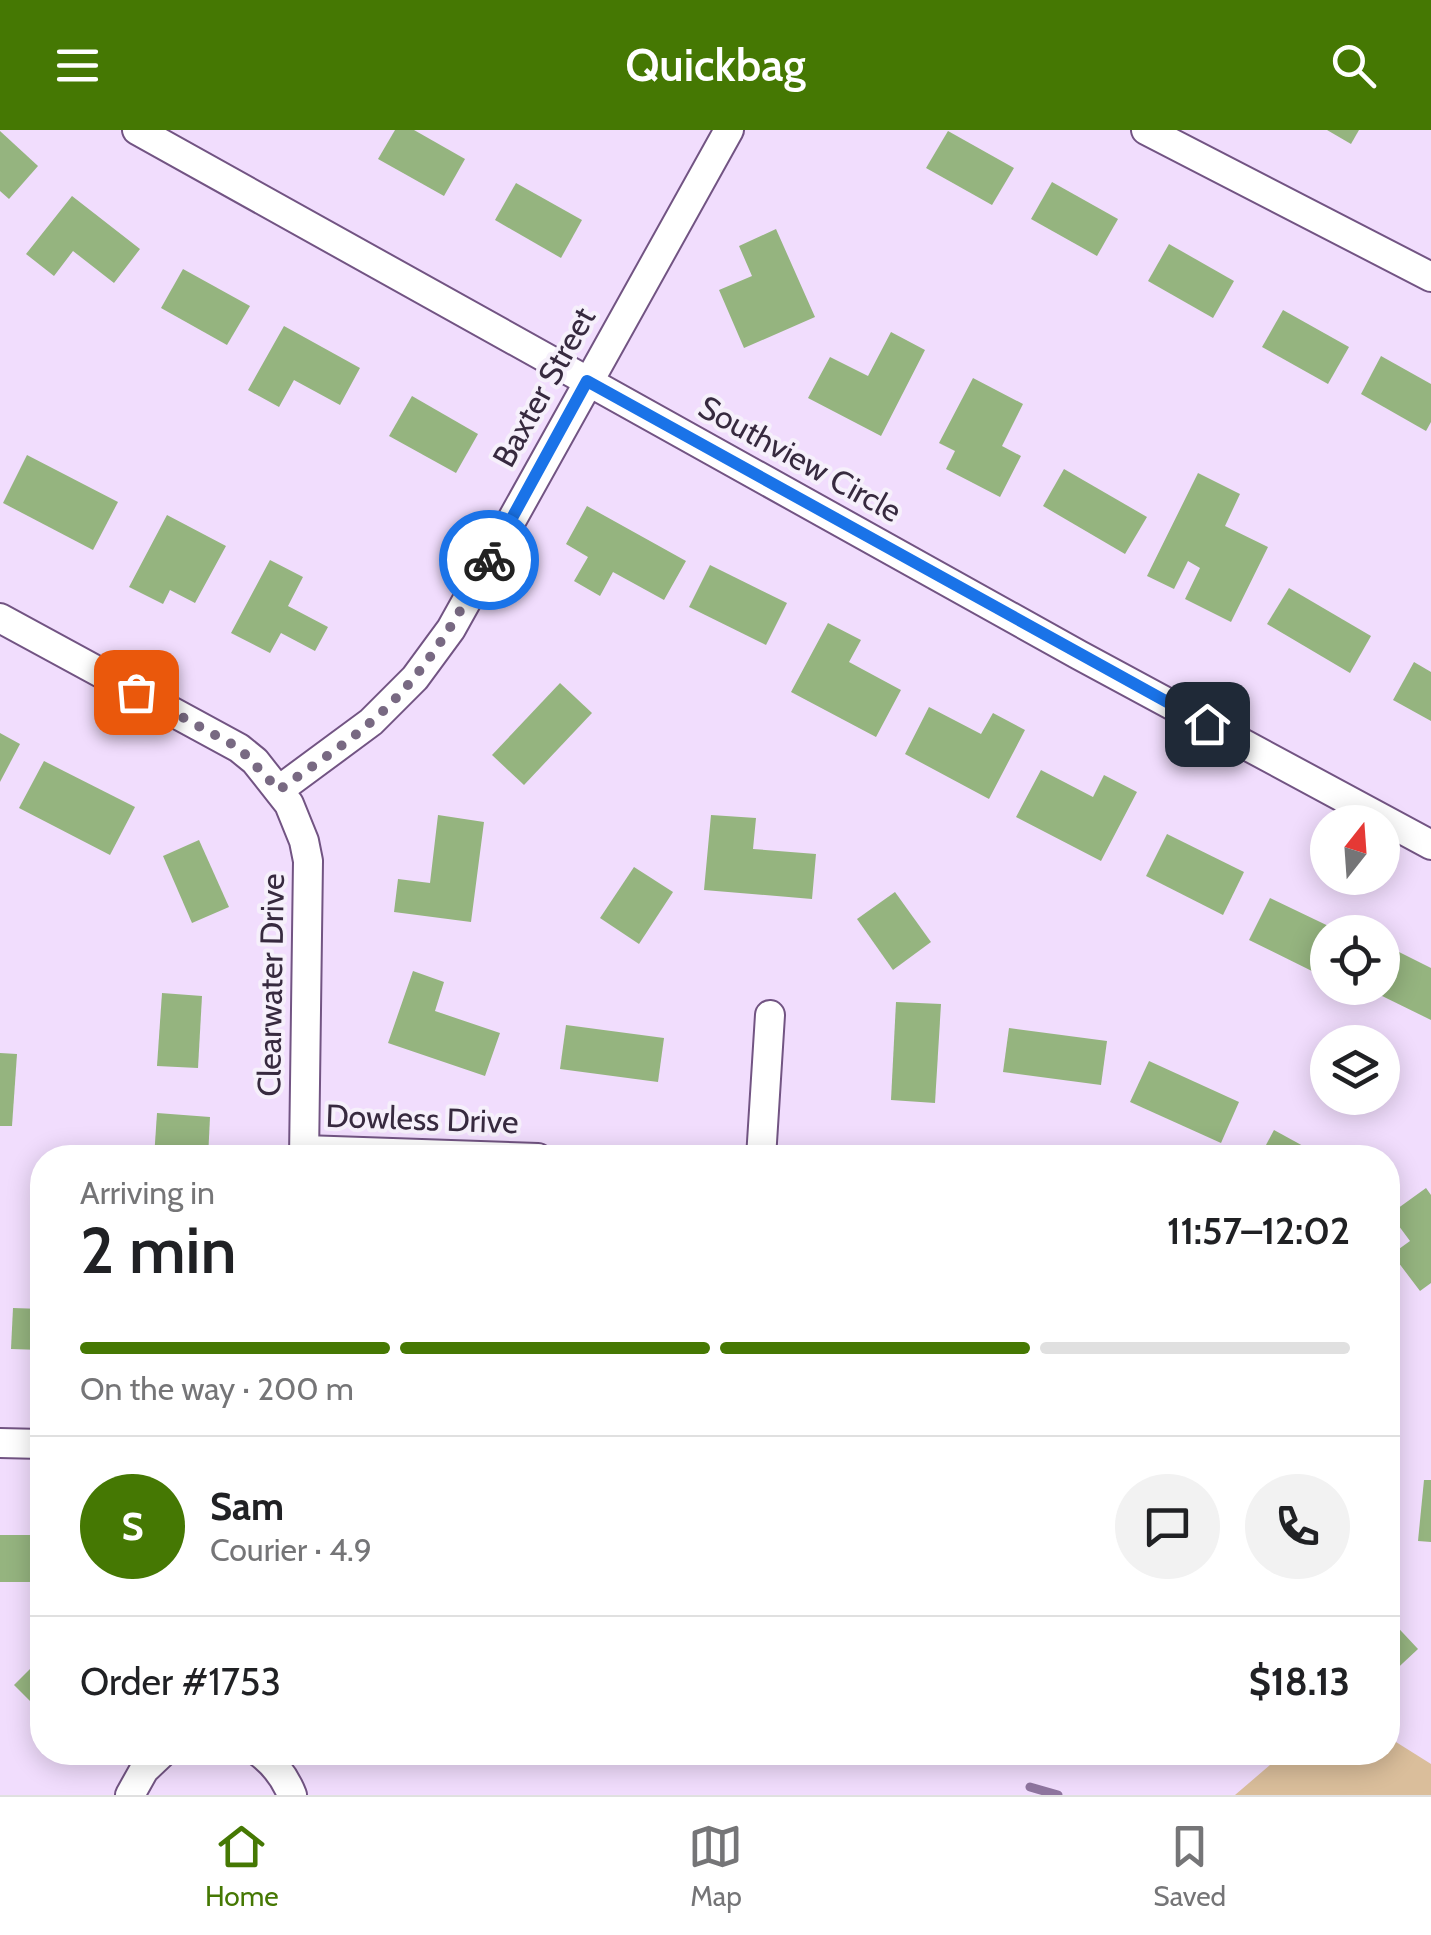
<!DOCTYPE html>
<meta charset="utf-8">
<style>
body{margin:0;font-family:Cabin,sans-serif;background:#f2f2f2;color:#202124;height:100vh;display:flex;flex-direction:column;font-size:38px;white-space:nowrap}
*{box-sizing:border-box;margin:0}
p{font-size:32px;color:#757577}
.icon{flex:none;width:55px;height:55px;fill:none;stroke:currentColor;stroke-width:2;stroke-linecap:round;stroke-linejoin:round}
.map{position:relative;flex:1;overflow:hidden}
.drawer{position:absolute;left:30px;top:1015px;width:1370px;height:620px;display:flex;flex-direction:column;background:#fff;border-radius:40px;box-shadow:0 5px 25px #0003}
.drawer>*{flex:none}
.needle{width:65px;rotate:17deg}
.tools{position:absolute;left:1310px;top:675px;display:grid;gap:20px}
.tools a{display:grid;place-items:center;width:90px;height:90px;border-radius:50%;background:#fff;box-shadow:0 5px 25px #0003;font-size:50px}
.pin{position:absolute;display:grid;place-items:center;width:85px;height:85px;color:#fff;margin:-42px;border-radius:20px;box-shadow:0 5px 15px #0006}
.courier{position:absolute;display:grid;place-items:center;width:100px;height:100px;margin:-50px;border:8px solid #1a73e8;border-radius:50%;background:#fff;color:#222;box-shadow:0 2px 12px #0007}
.head em{font-style:normal;font-weight:600}
.head div{display:flex;flex-direction:column-reverse}
.head{display:flex;align-items:center;justify-content:space-between;height:170px;padding:0 50px}
h1{font-size:65px;font-weight:600;line-height:75px}
.bar{display:grid;grid-template-columns:repeat(4,1fr);gap:15px 10px;align-content:center;height:120px;padding:0 50px}
.bar i{height:12px;border-radius:8px;background:#e0e0e0}
.bar .selected{background:#457803}
.bar p{grid-column:span 4}
.line{display:flex;align-items:center;gap:25px;padding:0 50px;border-top:2px solid #e0e0e0}
.line div{flex:1}
.round{display:grid;place-items:center;flex:none;width:105px;height:105px;border-radius:52px;background:#f2f2f2}
header{display:flex;justify-content:space-between;align-items:center;height:130px;padding:0 50px;background:#457803;color:#fff;font-size:45px;font-weight:600}
.menu{display:flex;justify-content:space-around;align-items:center;height:140px;border-top:2px solid #e0e0e0;background:#fff;font-size:28px;color:#757577}
.menu a{display:grid;justify-items:center;gap:5px}
.menu .selected{color:#457803}
.map>svg:first-child{display:block}
</style>
<header><svg class="icon" aria-label="menu" viewBox="0 0 24 24"><path d="M4 6h16M4 12h16M4 18h16"/></svg>Quickbag<svg class="icon" aria-label="search" viewBox="0 0 24 24"><circle cx="10" cy="10" r="6"/><path d="M15 15l6 6"/></svg></header>
<div class="map">
<svg width="1431" height="1665" viewBox="0 0 1431 1665">
<rect width="100%" height="100%" fill="#f1ddfd"/>
<!-- green -->
<path fill="#dabe9b" d="M1388,1607L1431,1634V1665H1235L1284,1623L1388,1622Z"/>
<g fill="none" stroke-linecap="round" stroke-linejoin="round">
<!-- stream -->
<path stroke="#8f759f" stroke-width="9" d="M1030,1657L1058,1665"/>
</g>
<!-- building -->
<g fill="#95b47f">
<path d="M395,0H414L465,29L444,66L378,29Z"/>
<path d="M1327,0H1359L1351,14Z"/>
<path d="M0,1L38,36L9,69L0,61Z"/>
<path d="M948,1L1014,38L992,75L926,38Z"/>
<path d="M1052,52L1118,89L1097,126L1031,89Z"/>
<path d="M516,53L582,90L561,128L495,90Z"/>
<path d="M72,66L140,119L114,153L73,121L54,146L26,124Z"/>
<path d="M776,99L815,187L744,218L719,160L752,146L739,116Z"/>
<path d="M1169,114L1234,151L1213,188L1148,151Z"/>
<path d="M183,139L250,176L227,215L161,178Z"/>
<path d="M1283,180L1349,217L1328,254L1262,217Z"/>
<path d="M284,196L360,238L340,275L294,250L279,277L248,260Z"/>
<path d="M891,202L925,220L881,306L808,268L830,227L868,246Z"/>
<path d="M1381,226L1431,254V292L1426,301L1361,264Z"/>
<path d="M973,248L1023,274L1002,316L1021,326L1000,367L946,339L955,321L939,313Z"/>
<path d="M412,266L478,304L456,343L389,306Z"/>
<path d="M27,325L118,372L93,420L3,373Z"/>
<path d="M1064,339L1147,387L1125,424L1043,376Z"/>
<path d="M1198,343L1240,364L1225,396L1268,417L1231,492L1185,469L1200,438L1188,431L1174,459L1147,446Z"/>
<path d="M587,376L686,431L664,470L613,442L600,466L574,451L588,427L566,414Z"/>
<path d="M167,385L226,416L195,473L170,460L163,474L129,457Z"/>
<path d="M270,430L303,447L288,476L328,497L315,521L281,503L270,523L231,503Z"/>
<path d="M710,435L787,473L766,515L689,477Z"/>
<path d="M1289,458L1371,506L1350,543L1267,494Z"/>
<path d="M828,493L861,510L849,532L901,560L876,607L791,562Z"/>
<path d="M1414,532L1431,542V591L1393,570Z"/>
<path d="M560,553L592,583L524,655L492,625Z"/>
<path d="M929,577L981,604L993,583L1025,600L989,669L905,624Z"/>
<path d="M0,603L20,614L0,652Z"/>
<path d="M44,631L135,677L110,725L19,678Z"/>
<path d="M1041,640L1093,667L1104,645L1137,662L1101,731L1016,687Z"/>
<path d="M438,685L484,692L471,792L394,782L398,749L430,753Z"/>
<path d="M711,685L756,688L753,719L816,724L812,769L704,760Z"/>
<path d="M1167,704L1244,742L1223,785L1146,746Z"/>
<path d="M199,710L229,777L192,793L163,726Z"/>
<path d="M634,737L673,762L639,814L600,788Z"/>
<path d="M895,762L931,812L893,840L857,789Z"/>
<path d="M1270,768L1341,802H1328V849L1249,810Z"/>
<path d="M1399,822L1431,838V890L1378,864Z"/>
<path d="M413,841L444,852L435,881L500,903L485,946L388,913Z"/>
<path d="M162,863L202,866L198,938L157,936Z"/>
<path d="M896,872L941,874L935,973L891,970Z"/>
<path d="M566,895L664,908L658,952L560,939Z"/>
<path d="M1009,898L1107,911L1101,955L1003,942Z"/>
<path d="M0,923L17,924L12,996H0Z"/>
<path d="M1149,931L1239,972L1221,1013L1130,972Z"/>
<path d="M157,983L210,987L208,1028H154Z"/>
<path d="M1274,1000L1325,1028H1259Z"/>
<path d="M1426,1058L1431,1065V1153L1420,1161L1392,1124L1410,1111L1390,1084Z"/>
<path d="M13,1178L42,1179V1220L11,1219Z"/>
<path d="M1424,1350H1431V1412L1418,1411Z"/>
<path d="M0,1405H40L41,1452H0Z"/>
<path d="M1388,1487L1418,1519L1388,1547Z"/>
<path d="M42,1527V1583L14,1555Z"/>
</g>
<g fill="none" stroke-linecap="round" stroke-linejoin="round">
<defs>
<g id="minor">
<path d="M137,0L1079,525L1431,715"/>
<path d="M1146,0L1431,147"/>
<path d="M0,488L239,618L255,631L289,674L304,711L308,731L304,1028"/>
<path d="M279,660L371,592L415,548L451,499L729,0"/>
<path d="M304,1020L538,1028"/>
<path d="M761,1028L770,885"/>
<path d="M0,1313L42,1314"/>
<path d="M259,1622C275,1634 285,1647 292,1665"/>
<path d="M130,1665L144,1640L163,1622"/>
</g>
</defs>
<!-- minor casing -->
<use href="#minor" stroke="#725483" stroke-width="32"/>
<!-- minor -->
<use href="#minor" stroke="#fff" stroke-width="28"/>
</g>
<g fill="none" stroke-linecap="round" stroke-linejoin="round">
<!-- done -->
<path stroke="#786982" stroke-width="10" stroke-dasharray="0 18" d="M136,562L239,618L279,660C310,637 344,616 372,591C424,546 456,490 489,430"/>
<!-- route -->
<path stroke="#1a73e8" stroke-width="12" d="M489,430L587,251L1207,594"/>
</g>
<g text-anchor="middle" stroke-width="8" stroke-linejoin="round" paint-order="stroke">
<!-- street labels -->
<g font-size="32" fill="#372a3f" stroke="#f6f0fb">
<text transform="translate(544 257) rotate(-61)" y="11">Baxter Street</text>
<text transform="translate(800 329) rotate(29)" y="11">Southview Circle</text>
<text transform="translate(271 855) rotate(-89)" y="11">Clearwater Drive</text>
<text transform="translate(422 989) rotate(2)" y="11">Dowless Drive</text>
</g>
</g>
</svg>
<div class="tools">
<a><svg class="needle" viewBox="-14 -14 28 28"><path d="M0-13l5 13h-10z" fill="#e53935"/><path d="M0 13l5-13h-10z" fill="#757577"/></svg></a>
<a><svg class="icon" aria-label="locate" viewBox="0 0 24 24"><circle cx="12" cy="12" r="6"/><path d="M12 2v4M12 18v4M2 12h4M18 12h4"/></svg></a>
<a><svg class="icon" aria-label="layers" viewBox="0 0 24 24"><path d="M12 4l9 5-9 5-9-5zM3 14l9 5 9-5"/></svg></a>
</div>
<div class="pin" style="left:136px;top:562px;background:#ea580c"><svg class="icon" aria-label="bag" viewBox="0 0 24 24"><path d="M5 8h14l-1 12H6zM9 8a3 3 0 0 1 6 0"/></svg></div>
<div class="pin" style="left:1207px;top:594px;background:#1f2937"><svg class="icon" aria-label="home" viewBox="0 0 24 24"><path d="M3 11l9-7 9 7M6 9v11h12V9"/></svg></div>
<div class="courier" style="left:489px;top:430px"><svg class="icon" aria-label="bike" viewBox="0 0 24 24"><circle cx="6" cy="16" r="4"/><circle cx="18" cy="16" r="4"/><path d="M6 16l4-8h5l3 8M10 8l3 8H6M13 5h3"/></svg></div>
<section class="drawer">
<div class="head"><div><h1>2 min</h1><p>Arriving in</p></div><em>11:57–12:02</em></div>
<div class="bar"><i class="selected"></i><i class="selected"></i><i class="selected"></i><i></i><p>On the way · 200 m</p></div>
<div class="line" style="height:180px"><b class="round" style="background:#457803;color:#fff">S</b><div><b>Sam</b><p>Courier · 4.9</p></div><a class="round"><svg class="icon" aria-label="chat" viewBox="0 0 24 24"><path d="M4 5h16v11H9l-5 4z"/></svg></a><a class="round"><svg class="icon" aria-label="phone" viewBox="0 0 24 24"><path d="M5 4h4l2 5-3 2q2 4 5 5l2-3 5 2v4C11 20 4 13 5 4z"/></svg></a></div>
<div class="line" style="height:130px"><div>Order #1753</div><b>$18.13</b></div>
</section>
</div>
<nav class="menu">
<a class="selected"><svg class="icon" aria-label="home" viewBox="0 0 24 24"><path d="M3 11l9-7 9 7M6 9v11h12V9"/></svg>Home</a>
<a><svg class="icon" aria-label="map" viewBox="0 0 24 24"><path d="M3 6l6-2 6 2 6-2v14l-6 2-6-2-6 2zM9 4v14M15 6v14"/></svg>Map</a>
<a><svg class="icon" aria-label="saved" viewBox="0 0 24 24"><path d="M7 4h10v16l-5-4-5 4z"/></svg>Saved</a>
</nav>
